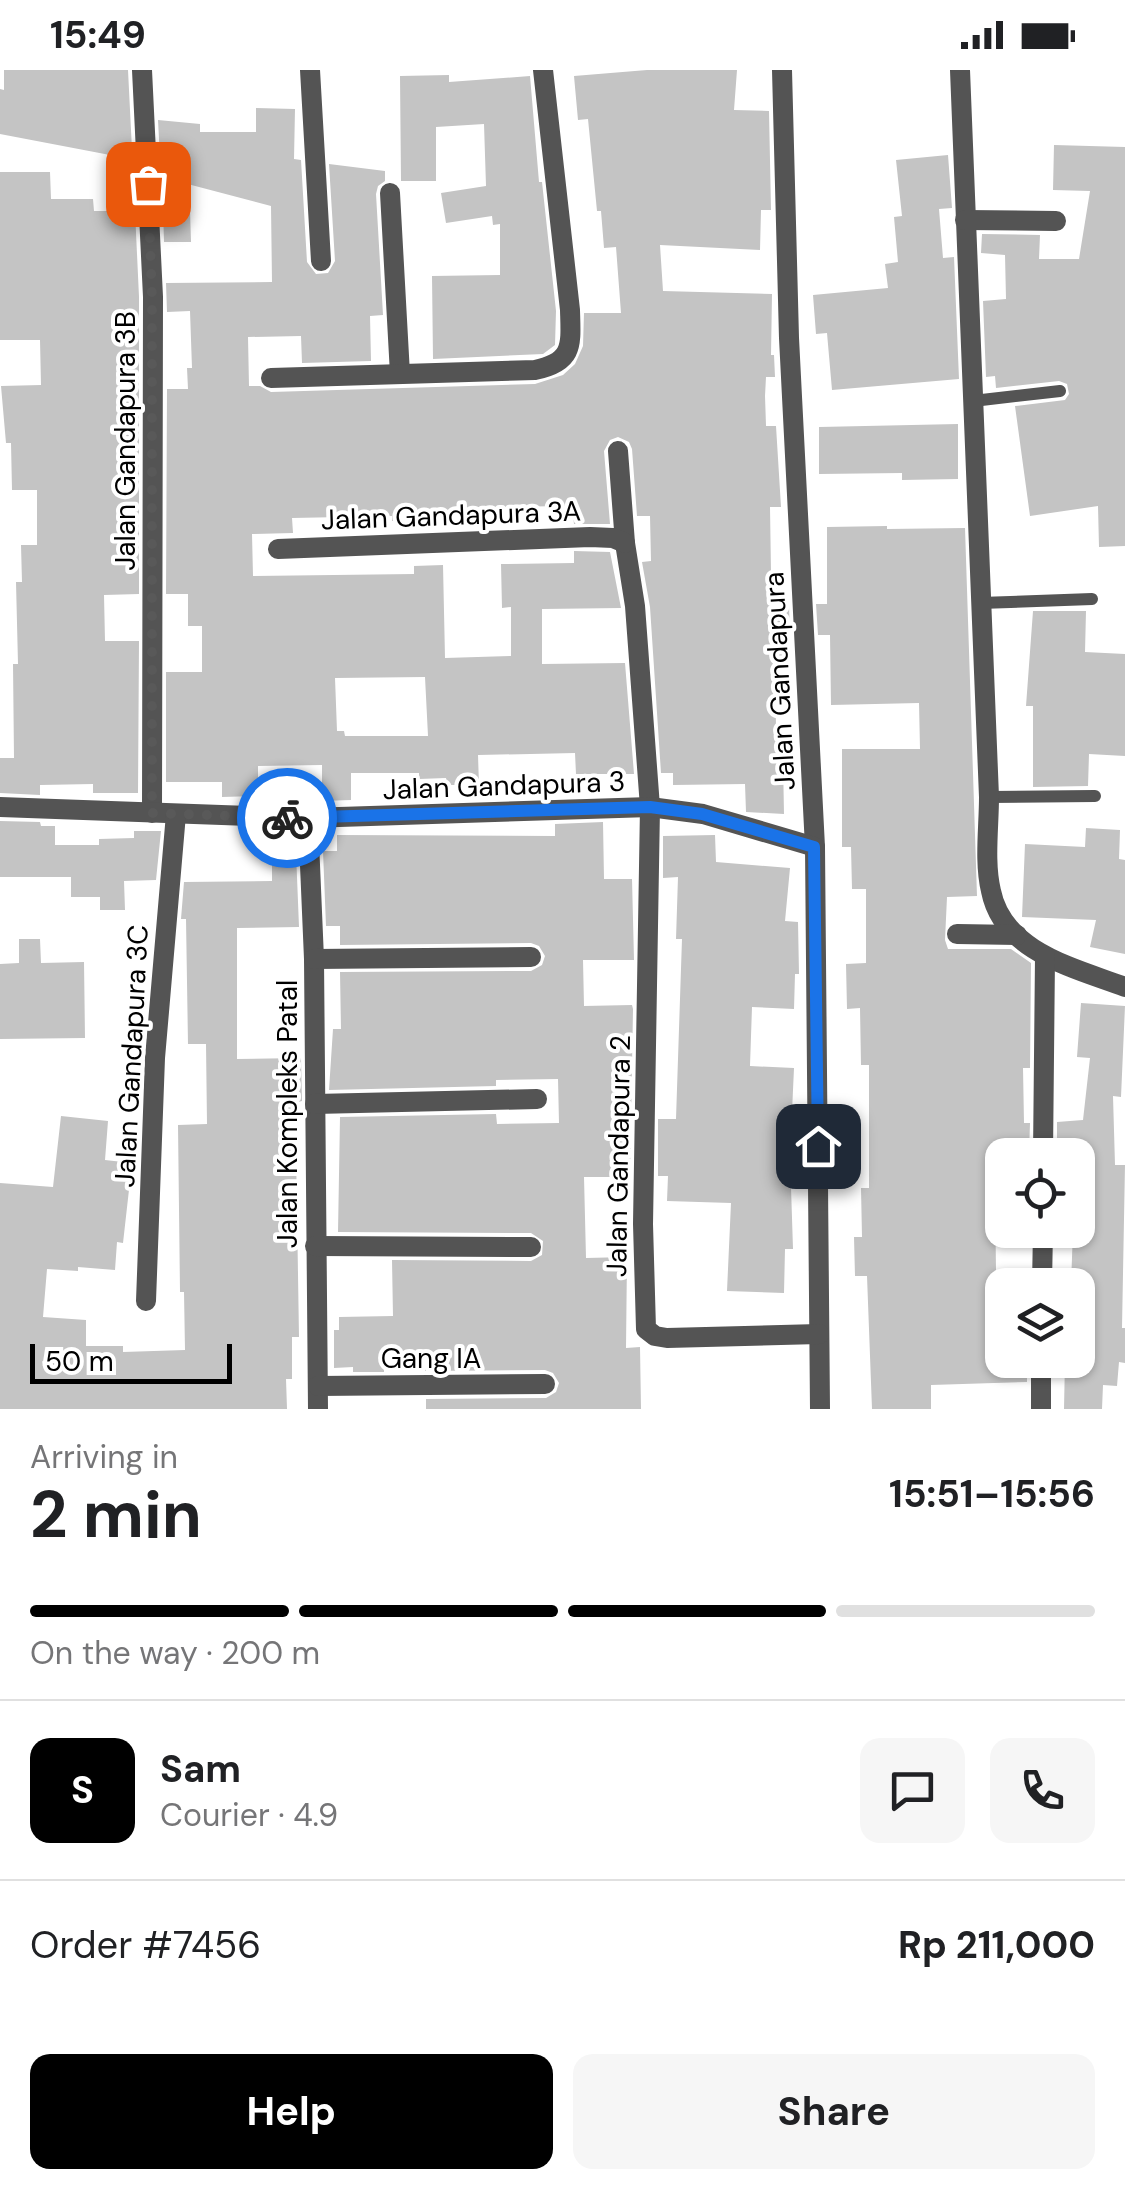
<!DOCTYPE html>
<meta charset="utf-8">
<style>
body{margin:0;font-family:"DM Sans",sans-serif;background:#f6f6f6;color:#202124;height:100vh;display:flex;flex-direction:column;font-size:38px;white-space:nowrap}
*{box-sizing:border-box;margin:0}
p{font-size:32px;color:#757577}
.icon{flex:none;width:55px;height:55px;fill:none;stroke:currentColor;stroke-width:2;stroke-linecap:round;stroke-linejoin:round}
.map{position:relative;height:1339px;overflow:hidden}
.side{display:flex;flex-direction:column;background:#fff;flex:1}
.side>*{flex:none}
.tools{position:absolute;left:985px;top:1068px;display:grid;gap:20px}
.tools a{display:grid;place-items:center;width:110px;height:110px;border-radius:20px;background:#fff;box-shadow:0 2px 8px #0004;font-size:50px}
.scale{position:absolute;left:30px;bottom:25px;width:202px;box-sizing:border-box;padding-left:10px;border:5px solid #000;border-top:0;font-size:28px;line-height:35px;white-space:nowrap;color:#000;-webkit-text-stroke:8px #fff;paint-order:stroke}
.pin{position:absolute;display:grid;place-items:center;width:85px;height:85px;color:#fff;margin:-42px;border-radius:20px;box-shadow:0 5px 15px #0006}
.courier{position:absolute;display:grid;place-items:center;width:100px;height:100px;margin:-50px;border:8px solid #1a73e8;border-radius:50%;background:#fff;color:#222;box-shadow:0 2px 12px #0007}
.overview em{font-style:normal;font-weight:700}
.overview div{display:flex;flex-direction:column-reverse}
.overview{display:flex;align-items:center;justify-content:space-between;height:170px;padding:0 30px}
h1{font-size:65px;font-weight:700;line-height:75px}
.bar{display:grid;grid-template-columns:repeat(4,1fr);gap:15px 10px;align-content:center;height:120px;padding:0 30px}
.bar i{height:12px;border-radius:8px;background:#e0e0e0}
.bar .on{background:#000}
.bar p{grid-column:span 4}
.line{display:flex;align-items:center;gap:25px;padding:0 30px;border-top:2px solid #e0e0e0}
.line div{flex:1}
.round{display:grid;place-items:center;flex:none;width:105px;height:105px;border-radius:20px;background:#f6f6f6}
.button{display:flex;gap:20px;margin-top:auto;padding:20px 30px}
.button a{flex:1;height:115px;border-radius:20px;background:#000;color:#fff;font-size:40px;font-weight:700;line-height:115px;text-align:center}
.button a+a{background:#f6f6f6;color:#202124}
.status{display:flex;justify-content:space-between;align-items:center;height:70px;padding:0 50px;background:#fff;direction:ltr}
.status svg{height:28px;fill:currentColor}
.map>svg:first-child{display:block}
</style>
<div class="status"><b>15:49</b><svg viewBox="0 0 49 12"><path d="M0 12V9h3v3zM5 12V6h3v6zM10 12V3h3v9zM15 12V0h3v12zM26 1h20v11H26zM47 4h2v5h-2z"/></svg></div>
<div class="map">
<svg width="1125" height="1339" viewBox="0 0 1125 1339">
<rect width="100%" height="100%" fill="#fff"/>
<!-- building -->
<g fill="#c4c4c4" fill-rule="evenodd">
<path d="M4,0H128L133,100L130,99L131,89L0,64V19L4,20Z"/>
<path d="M647,0H737L734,40L769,41L771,140H761L760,180L660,175L663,221L772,224L771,285H774L775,307H766L765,326L766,356H776L781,437H770L771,503H780L781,535H789L790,565L785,566L786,610H775L776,656L789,655L790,690H783L784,744L746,742L745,714L673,715V703H661L650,537L642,492L651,491L650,446H637L632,379L629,372L618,367L610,370L604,381L610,454H574L572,436L474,437V442H446V450L392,451V446L292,448L293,463L252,464L253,506L414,504V496L443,495L445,588L511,586V537L502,538L501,494L574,493V481L610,482L621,538L542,539V594L625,593L634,704H576L575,683L478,685L479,715H447L446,708L419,709V703H351V730L322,731V695L258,696V726L222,727V712H166V602H202V556H188V524H166L167,319H188L187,298H192L190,241L167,242L166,213L272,212L271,136L161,107L158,50L200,54V62H256V38L295,39L294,89L301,90L307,192L316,204L328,203L335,191L329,94L385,101V111L378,116L376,124L383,245L370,246L371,291L302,293L301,266L248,267L249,316H260L271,322L535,314L563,305L575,294L583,276L584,243H621L616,177L604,178L601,141H597L588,49L578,50L574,6ZM425,607L428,666H345L344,661H337L335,608Z"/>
<path d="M449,5V12L530,6L539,112H542L556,241L555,275L543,284L433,289L432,206L500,205V154L493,155L492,146L446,153L441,123L486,116L484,54L436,57V111H401L400,6Z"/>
<path d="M1054,75L1125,77V476L1099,477L1098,436L1030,446L1015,336L1065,330L1069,324L1067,314L1059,311L996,318L995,306L986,307L983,231L1006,229L1005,185L981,183L982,164L1040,165L1039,189H1079L1090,121L1053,120Z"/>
<path d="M948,85L952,138L939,139L943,188L954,187L959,309L832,320L827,263L816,264L813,225L888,218L885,194L898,192L894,147L902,146L896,90Z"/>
<path d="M0,102H50L51,129H93L94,141H135L139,227V524L104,525L105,571H139L138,723H93V714L40,715V725L0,723V688H14L13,594H18L16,512H22L21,475H37V420H12L11,373H6L1,316L41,315L40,270H0Z"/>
<path d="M163,140H190L191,172H164Z"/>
<path d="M958,354V409L902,410V403L819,404V357Z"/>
<path d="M887,456V459L965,458L977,826L947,827L945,870L948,879H1011L1031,893L1030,998H1023L1024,1053H1030L1029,1083L1002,1084V1123H995L996,1201H1002V1290H1027V1312L931,1315V1339H872L867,1206H855L854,1167H862L861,1118H869V995H861L860,938L847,939L846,894L866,893V819H852L851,777H842V679H920L919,633L831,635L830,565H818L816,534H827V457Z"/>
<path d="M1033,541H1086L1085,582L1125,584V686L1089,684L1088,716L1033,717V636H1026Z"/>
<path d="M0,751L40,752L41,756H55V775H99V769L134,768V761H161L156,810L124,811L125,840H100V827H71V807H0Z"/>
<path d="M603,752L604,809H632L634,890H583L584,936L632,935L633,939L630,1107H584L586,1188L627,1187L626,1278L640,1277L641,1339H426V1329L546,1328L556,1322L559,1313L553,1303L545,1300L425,1301V1285L384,1286V1302H353V1297L334,1298V1260H339V1247L393,1246L392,1190L531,1191L542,1185L543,1171L531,1163L338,1162L340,1047L496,1044L497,1054L559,1053L558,1009L496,1010V1016L329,1020L333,959H341L340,902L531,901L542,895L545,886L539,876L531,873L340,875V856H326L323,781H337V765L555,766V754Z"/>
<path d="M1086,758L1120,760L1119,789L1125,790V884L1090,877L1096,850L1022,847L1025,774L1085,777Z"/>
<path d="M715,765L716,792L790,798L785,851L798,852L799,904H795L794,939L752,937L750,996L794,998L790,1086L793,1179H785L784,1223L727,1221L731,1133L667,1131L668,1106H658V1049H676L682,869H676L678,807L663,808V766Z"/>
<path d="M272,782H296L299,857L237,858V989L301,988L302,1031L298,1032L299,1079H296L299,1267H292V1309H286L287,1339H0V1113L53,1117L61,1046L108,1051L105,1090L132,1093L123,1173L117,1172L115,1200L78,1197V1201L47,1199L43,1247L86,1250V1276H123V1282L185,1280L184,1222H180L178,1055L207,1054L206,974H188L186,849H181L184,812L272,811Z"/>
<path d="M19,869H40L41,893L84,892L85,968L0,969V894L19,893Z"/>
<path d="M1081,933L1125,936L1121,1027L1113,1026L1115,1095H1125L1122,1258H1125V1293L1119,1292L1117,1316L1103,1315L1102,1339H1064L1065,1290H1078V1215H1071L1073,1160H1078V1085L1057,1083V1052L1083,1050L1090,988L1077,987Z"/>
</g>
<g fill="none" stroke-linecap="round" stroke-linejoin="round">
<!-- service -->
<g stroke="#545454" stroke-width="12">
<path d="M973,331L1060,321"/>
<path d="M980,533L1092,529"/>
<path d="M989,727L1095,726"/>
</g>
<!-- minor -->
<g stroke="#545454" stroke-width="20">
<path d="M142,0L153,227L152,743"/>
<path d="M310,0L321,191"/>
<path d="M782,0L789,268L815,777L820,1339"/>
<path d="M960,0L989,727C989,757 984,792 991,821C1003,882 1075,898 1125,917"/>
<path d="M390,123L400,304"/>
<path d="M965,150L1056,151"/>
<path d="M271,308L535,300C574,292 571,275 570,240L543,0"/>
<path d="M618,381L625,473L635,536L650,737L643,1154L646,1259L655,1266L667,1268L819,1264"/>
<path d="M278,479L590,467L613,468L625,473"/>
<path d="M0,737L308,748L650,737L703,744L815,777"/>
<path d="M308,748L314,889L318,1339"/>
<path d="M957,864L1017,865"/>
<path d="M314,889L531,887"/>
<path d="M315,1034L537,1029"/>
<path d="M1043,1085L1045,887"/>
<path d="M315,1176L531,1177"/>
<path d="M1042,1215L1043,1160"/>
<path d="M146,1231L155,988L176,744"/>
<path d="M318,1316L545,1314"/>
<path d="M1041,1339V1290"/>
</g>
</g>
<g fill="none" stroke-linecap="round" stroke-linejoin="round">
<!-- done -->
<path stroke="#595959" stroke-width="10" stroke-dasharray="0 18" d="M148,114L152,227V743L287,748"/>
<!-- route -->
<path stroke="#1a73e8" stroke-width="12" d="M287,748L650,737L702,744L814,777L818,1076"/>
</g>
<g text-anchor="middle" stroke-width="8" stroke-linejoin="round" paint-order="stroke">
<!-- street labels -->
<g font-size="28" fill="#000" stroke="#fff">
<text transform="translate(125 371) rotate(-90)" y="10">Jalan Gandapura 3B</text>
<text transform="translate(451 445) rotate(-2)" y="10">Jalan Gandapura 3A</text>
<text transform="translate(779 611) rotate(-93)" y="10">Jalan Gandapura</text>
<text transform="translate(504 715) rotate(-2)" y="10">Jalan Gandapura 3</text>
<text transform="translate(131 986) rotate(-87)" y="10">Jalan Gandapura 3C</text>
<text transform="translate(287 1044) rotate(-90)" y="10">Jalan Kompleks Patal</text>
<text transform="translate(618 1086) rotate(-89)" y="10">Jalan Gandapura 2</text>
<text x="431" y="1298">Gang IA</text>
</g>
</g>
</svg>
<div class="tools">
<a><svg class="icon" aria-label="locate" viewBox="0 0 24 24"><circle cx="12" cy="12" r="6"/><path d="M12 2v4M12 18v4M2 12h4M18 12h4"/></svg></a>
<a><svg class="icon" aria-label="layers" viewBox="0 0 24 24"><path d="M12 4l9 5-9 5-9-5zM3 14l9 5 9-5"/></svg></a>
</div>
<div class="scale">50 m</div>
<div class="pin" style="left:148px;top:114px;background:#ea580c"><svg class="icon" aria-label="bag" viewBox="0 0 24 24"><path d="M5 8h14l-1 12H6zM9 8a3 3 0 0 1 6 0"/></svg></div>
<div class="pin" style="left:818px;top:1076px;background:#1f2937"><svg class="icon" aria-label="home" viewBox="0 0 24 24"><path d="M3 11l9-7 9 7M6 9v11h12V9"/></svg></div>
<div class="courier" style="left:287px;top:748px"><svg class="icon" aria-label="bike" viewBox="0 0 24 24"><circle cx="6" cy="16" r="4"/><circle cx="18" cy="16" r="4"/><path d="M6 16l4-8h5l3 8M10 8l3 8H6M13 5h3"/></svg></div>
</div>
<section class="side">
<div class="overview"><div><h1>2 min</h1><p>Arriving in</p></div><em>15:51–15:56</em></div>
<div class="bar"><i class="on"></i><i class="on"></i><i class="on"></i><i></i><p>On the way · 200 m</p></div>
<div class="line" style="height:180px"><b class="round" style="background:#000;color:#fff">S</b><div><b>Sam</b><p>Courier · 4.9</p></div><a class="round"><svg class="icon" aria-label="chat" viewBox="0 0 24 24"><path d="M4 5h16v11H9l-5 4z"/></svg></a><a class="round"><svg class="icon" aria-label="phone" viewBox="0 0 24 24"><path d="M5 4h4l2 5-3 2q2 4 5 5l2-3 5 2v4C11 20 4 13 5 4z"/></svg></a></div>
<div class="line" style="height:130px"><div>Order #7456</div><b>Rp 211,000</b></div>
<div class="button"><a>Help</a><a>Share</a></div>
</section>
